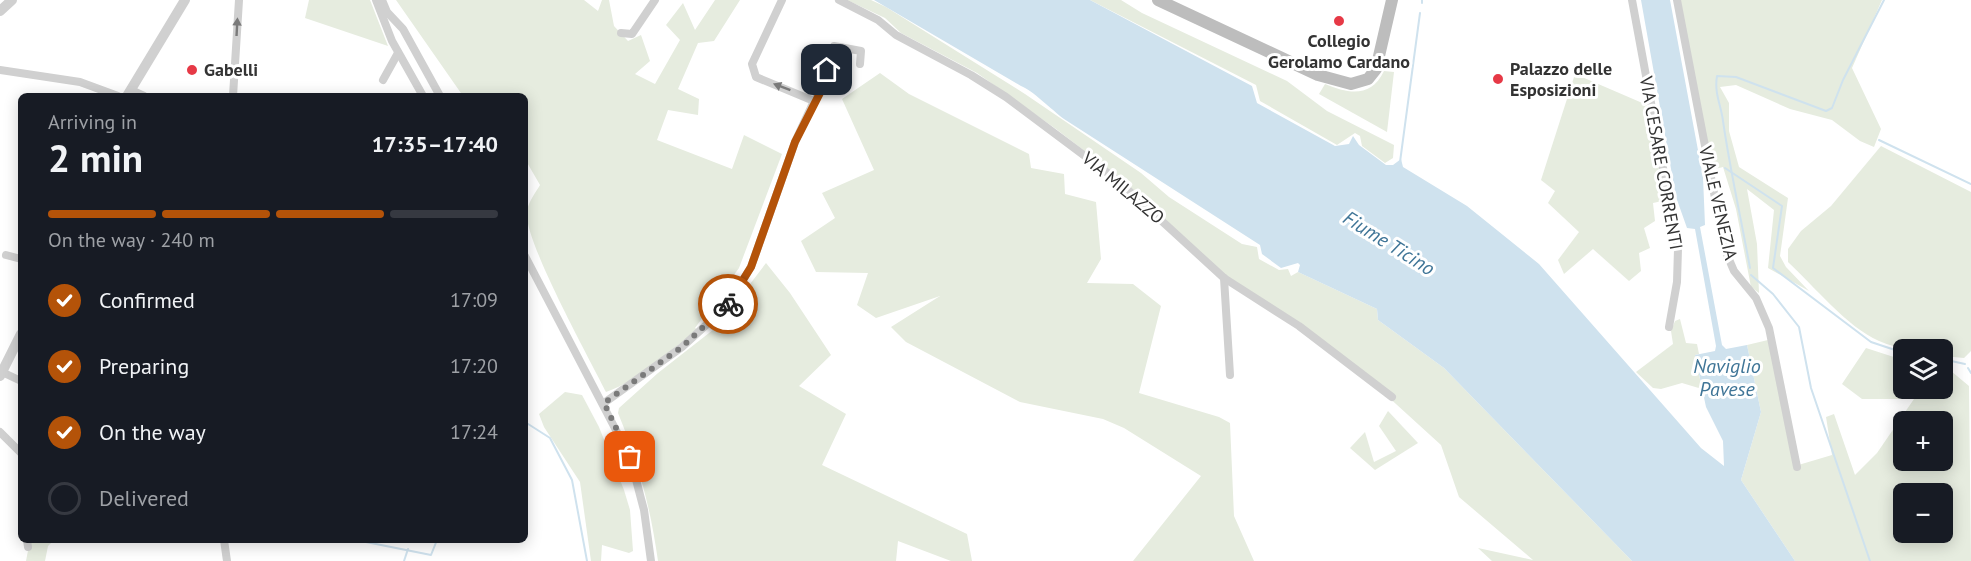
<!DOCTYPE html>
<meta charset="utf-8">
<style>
body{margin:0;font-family:"PT Sans",sans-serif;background:#242831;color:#f1f3f6;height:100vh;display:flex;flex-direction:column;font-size:22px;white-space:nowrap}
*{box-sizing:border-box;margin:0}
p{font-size:20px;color:#9ea1a6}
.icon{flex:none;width:33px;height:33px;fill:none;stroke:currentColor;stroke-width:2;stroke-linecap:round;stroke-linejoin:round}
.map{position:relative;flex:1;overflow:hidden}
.drawer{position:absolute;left:18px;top:93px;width:510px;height:450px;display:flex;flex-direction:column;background:#171b24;border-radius:9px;box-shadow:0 3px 15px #0003}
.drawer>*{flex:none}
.fabs{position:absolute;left:1893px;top:339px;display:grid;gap:12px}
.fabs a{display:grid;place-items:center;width:60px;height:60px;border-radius:9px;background:#171b24;box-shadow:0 3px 15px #0003;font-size:30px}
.pin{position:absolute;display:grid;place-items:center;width:51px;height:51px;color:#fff;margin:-26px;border-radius:12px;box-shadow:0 3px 9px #0006}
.courier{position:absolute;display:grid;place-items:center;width:60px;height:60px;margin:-30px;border:4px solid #b45309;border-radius:50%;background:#fff;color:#222;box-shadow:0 2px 8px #0007}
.headline em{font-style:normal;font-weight:700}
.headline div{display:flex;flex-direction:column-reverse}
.headline{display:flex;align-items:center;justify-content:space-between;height:102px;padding:0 30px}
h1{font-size:39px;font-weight:700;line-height:45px}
.bar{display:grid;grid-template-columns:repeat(4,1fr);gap:9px 6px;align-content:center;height:72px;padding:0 30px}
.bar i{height:8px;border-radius:4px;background:#363941}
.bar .on{background:#b45309}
.bar p{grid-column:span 4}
ol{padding:0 30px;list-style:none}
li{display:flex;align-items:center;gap:18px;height:66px}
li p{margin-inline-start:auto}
li .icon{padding:6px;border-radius:50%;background:#b45309;color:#fff;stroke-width:4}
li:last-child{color:#9ea1a6}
li i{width:33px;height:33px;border:3px solid #363941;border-radius:50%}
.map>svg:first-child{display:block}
</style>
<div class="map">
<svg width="1971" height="561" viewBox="0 0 1971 561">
<rect width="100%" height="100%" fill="#fff"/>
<!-- green -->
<g fill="#e6ecdf" fill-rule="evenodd">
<path d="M309,0H370L388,46L305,18Z"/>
<path d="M396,0H584L598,11L602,0H609L614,26L628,41L641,35L650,61L635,74L655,84L680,40L666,25L683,3L695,30L715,0H740L714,41L698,43L678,89L699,99L698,115L668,110L657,140L732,169L744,135L782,154L739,268L695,328L698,330C668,351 641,380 606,392C591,361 521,236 527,210C529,201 536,192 540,185L525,159V96H463Z"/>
<path d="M847,0H871L886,7L1025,94L1141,173L1169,197L1242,244L1257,247L1259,259L1279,270L1288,269L1291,276L1298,272L1377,309L1378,320L1444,368L1632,561H1492L1478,548L1533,560L1459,497L1441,445L1385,394L1224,274L1112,172L1056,129L977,73L901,33L885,18Z"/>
<path d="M1090,0H1121L1142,13L1287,81L1327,111L1394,145L1393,158L1385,163L1362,146L1360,136L1355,133L1337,145L1260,101L1256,85Z"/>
<path d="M1677,0H1882L1852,68L1881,129L1874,147L1860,141L1832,120L1790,109L1736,85L1720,87L1729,103V131L1739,167L1788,198L1780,256L1786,267L1809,291L1768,268L1774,210L1747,189L1757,244L1759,293L1751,287L1736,209L1723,167L1712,170Z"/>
<path d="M1384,71L1394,72L1387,132L1319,94L1325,84C1349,94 1371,98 1384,71Z"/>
<path d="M880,73L909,94L1029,154L1031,168L1064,174L1065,194L1096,202L1101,259L1087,283L1133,284L1161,306L1139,393L1219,417L1230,423L1234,516L1254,561H1133L1201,476L1124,428L1103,419L1020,402L906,342L891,327L940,296L876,318L857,305L868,273L816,272L801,241L835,218L822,193L874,170L842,99Z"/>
<path d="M1575,74L1647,105L1667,200L1653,203L1655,221L1644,228L1650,248L1639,253L1641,271L1629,281L1593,249L1564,274L1558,260L1579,232L1548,203L1555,191L1541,180Z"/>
<path d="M1881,146L1971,192V351L1964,358L1943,356L1942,350C1921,350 1899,350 1879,341C1847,327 1814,286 1788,262V249L1801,231L1831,206Z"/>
<path d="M766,263L790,293L831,355L799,386L846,414L822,465L967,534L972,561H951L898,541L896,561H658C650,505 639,465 618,413L619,408L658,373L718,326Z"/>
<path d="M1680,319L1686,343L1697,344L1699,354L1695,355L1702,389L1682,383L1661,389L1653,388L1636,372L1673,344L1671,331L1675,321Z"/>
<path d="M1768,340L1795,466L1832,455L1826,417L1834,414L1855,475L1877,453L1914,399H1862L1842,384L1866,348L1903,360L1904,388H1942L1943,369L1951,371L1969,386L1971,561H1795L1741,480L1761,412L1747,345ZM1904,422H1942V460H1904ZM1904,494H1942V532H1904Z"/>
<path d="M565,392L582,395L599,427L624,490L630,510L633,551L629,553L602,545L601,561H591L580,482L544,427L539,414Z"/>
<path d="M1388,411L1418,443L1375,470L1350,448L1365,432L1374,462L1396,451L1379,426Z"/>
<path d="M30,540H54L48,546L45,561H26Z"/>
</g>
<!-- water -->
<path fill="#cfe2ee" d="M874,0H1090L1252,86L1257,103L1335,146L1349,144L1353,136L1359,145L1386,165H1393L1401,159L1403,167L1467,206L1539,264L1701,448L1724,466L1723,441L1706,407L1695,355L1715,351L1716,346L1695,229L1687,228L1676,197L1641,0H1670L1703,177L1705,225L1700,227L1722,345L1726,349L1747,345L1761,412L1741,480L1795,561H1632L1444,368L1378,320L1377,309L1298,272L1300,265L1298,263L1281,268L1262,254L1260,245L1064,119C1052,110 1032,90 1021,86Z"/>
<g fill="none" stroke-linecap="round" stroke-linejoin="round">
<!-- stream -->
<g stroke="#cfe2ee" stroke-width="2">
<path d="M1422,3V0"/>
<path d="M1879,140L1971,184"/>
<path d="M1400,162L1420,13"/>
<path d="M1725,168L1782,206L1773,268L1871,342L1904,353"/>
<path d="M1750,268C1741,218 1730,170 1723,121C1721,105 1714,93 1717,76L1736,77L1826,111L1832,108L1843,80L1884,0"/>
<path d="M1751,275L1773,294L1799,327L1811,388L1870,561"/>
<path d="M1942,359L1965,364"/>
<path d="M1968,368L1971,373"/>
<path d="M525,422L550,438L572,480L587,561"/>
<path d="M356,540L431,555L437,540"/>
<path d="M404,561L408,549"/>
</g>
<!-- minor -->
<g stroke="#d0d0d0" stroke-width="8">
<path d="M376,0L392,41L423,96"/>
<path d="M382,0L387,12L403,29L440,96"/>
<path d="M839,0L878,20L896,35L971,75L1006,97L1117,180L1224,278L1299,326L1392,397"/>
<path d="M1632,0L1678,249L1677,282L1669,327"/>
<path d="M1677,0L1725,250L1734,271L1756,298L1769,328L1797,467"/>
<path d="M621,33L632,34L655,0"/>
<path d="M0,70L80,82L118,96"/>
<path d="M383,80L398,53"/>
<path d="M131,90L144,96"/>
<path d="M233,96L239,0"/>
<path d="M814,101L822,89L834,46L861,51L860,64"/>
<path d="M6,255L21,259"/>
<path d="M525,256L630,457L644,510L651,561"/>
<path d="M1224,278L1230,375"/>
<path d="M2,372L21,381"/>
<path d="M604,403L682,347L727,306L751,267L795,142L814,101L756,77L752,64L782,0"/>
<path d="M0,432L21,453"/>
<path d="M27,540L28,547"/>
<path d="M224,540L227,561"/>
</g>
<!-- tertiary -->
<g stroke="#d0d0d0" stroke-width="10">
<path d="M0,11L12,0"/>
<path d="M127,96L185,0"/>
<path d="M0,376L21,334"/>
</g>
<!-- secondary -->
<path stroke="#bdbdbd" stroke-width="12" d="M1158,0L1318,75L1351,84L1368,79L1376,69L1392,0"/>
</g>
<!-- one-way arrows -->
<defs><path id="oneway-solid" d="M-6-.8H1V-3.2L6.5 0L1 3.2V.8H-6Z" transform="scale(1.5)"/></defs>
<g fill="#7a7a7a">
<use href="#oneway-solid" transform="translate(237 27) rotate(-87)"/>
<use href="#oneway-solid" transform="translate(782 87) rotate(-159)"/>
</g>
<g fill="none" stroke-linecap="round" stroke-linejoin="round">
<!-- done -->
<path stroke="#7a7a7a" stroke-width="6" stroke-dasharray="0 10.8" d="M630,457L604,403L682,347L728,304"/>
<!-- route -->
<path stroke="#b45309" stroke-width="8" d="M728,304L751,267L795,142L822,89L827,70"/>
</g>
<!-- markers -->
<g fill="#e63946" stroke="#fff" stroke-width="2">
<circle cx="1339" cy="21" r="6"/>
<circle cx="192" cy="70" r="6"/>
<circle cx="1498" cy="79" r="6"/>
</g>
<g text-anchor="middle" stroke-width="6" stroke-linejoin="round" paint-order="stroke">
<!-- poi labels -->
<g font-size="18" font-weight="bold" fill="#333" stroke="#fff" text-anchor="start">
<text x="1339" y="47" text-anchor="middle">Collegio<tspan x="1339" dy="21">Gerolamo Cardano</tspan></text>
<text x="1510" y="75">Palazzo delle<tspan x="1510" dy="21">Esposizioni</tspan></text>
<text x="204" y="76">Gabelli</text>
</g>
<!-- street labels -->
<g font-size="18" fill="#333" stroke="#fff">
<text transform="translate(1661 163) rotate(80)" y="6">VIA CESARE CORRENTI</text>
<text transform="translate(1123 188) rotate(40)" y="6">VIA MILAZZO</text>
<text transform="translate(1718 203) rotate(77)" y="6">VIALE VENEZIA</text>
</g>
<!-- water labels -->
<g font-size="20" font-style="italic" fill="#3f7597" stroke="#fff">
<text transform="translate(1389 243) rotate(32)" y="7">Fiume Ticino</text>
<text x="1727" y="373">Naviglio<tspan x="1727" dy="23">Pavese</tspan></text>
</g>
</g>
</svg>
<div class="fabs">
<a><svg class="icon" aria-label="layers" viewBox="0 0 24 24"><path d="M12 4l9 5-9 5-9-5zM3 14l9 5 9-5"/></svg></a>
<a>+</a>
<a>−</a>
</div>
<div class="pin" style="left:630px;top:457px;background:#ea580c"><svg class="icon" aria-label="bag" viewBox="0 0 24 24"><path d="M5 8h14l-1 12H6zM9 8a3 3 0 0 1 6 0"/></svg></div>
<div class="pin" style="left:827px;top:70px;background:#1f2937"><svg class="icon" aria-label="home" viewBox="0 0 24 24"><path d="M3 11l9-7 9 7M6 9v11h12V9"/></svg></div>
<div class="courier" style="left:728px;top:304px"><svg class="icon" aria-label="bike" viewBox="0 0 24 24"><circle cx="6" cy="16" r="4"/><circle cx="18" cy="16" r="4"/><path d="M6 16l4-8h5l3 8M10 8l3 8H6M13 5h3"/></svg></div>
<section class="drawer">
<div class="headline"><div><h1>2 min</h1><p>Arriving in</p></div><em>17:35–17:40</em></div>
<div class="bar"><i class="on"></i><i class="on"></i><i class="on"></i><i></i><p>On the way · 240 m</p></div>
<ol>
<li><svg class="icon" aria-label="check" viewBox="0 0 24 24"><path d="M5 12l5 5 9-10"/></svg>Confirmed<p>17:09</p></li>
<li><svg class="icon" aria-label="check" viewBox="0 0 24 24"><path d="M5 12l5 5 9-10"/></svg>Preparing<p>17:20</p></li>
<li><svg class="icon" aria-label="check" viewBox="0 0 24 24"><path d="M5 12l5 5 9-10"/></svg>On the way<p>17:24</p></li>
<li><i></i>Delivered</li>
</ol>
</section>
</div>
